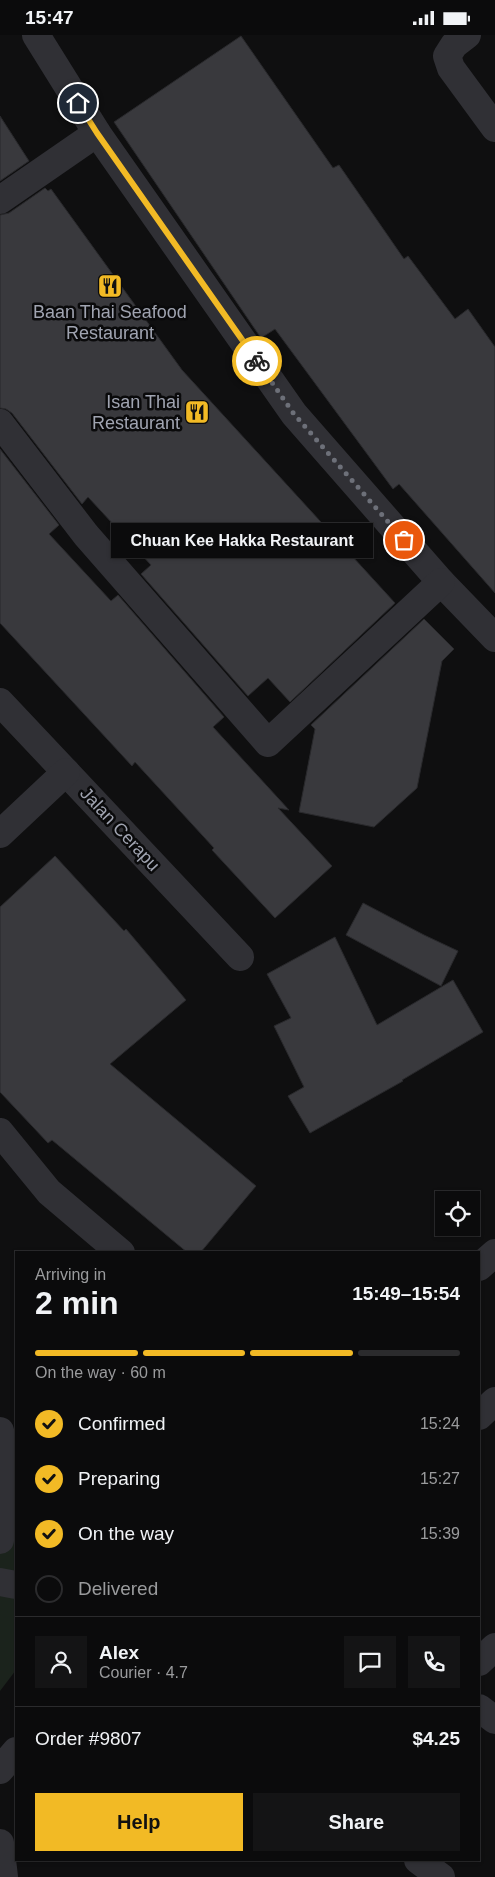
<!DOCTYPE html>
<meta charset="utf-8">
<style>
body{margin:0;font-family:Arial,sans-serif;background:#141415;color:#f1f3f6;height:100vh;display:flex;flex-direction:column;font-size:19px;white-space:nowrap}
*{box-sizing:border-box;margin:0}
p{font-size:16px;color:#9a9b9d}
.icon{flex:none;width:28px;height:28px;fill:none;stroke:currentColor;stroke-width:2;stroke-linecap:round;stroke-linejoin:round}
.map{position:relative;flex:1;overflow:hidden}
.drawer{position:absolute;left:15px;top:1216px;width:465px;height:610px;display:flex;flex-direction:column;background:#0b0b0c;border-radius:0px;box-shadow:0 1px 4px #0004,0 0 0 1px #2b2b2d}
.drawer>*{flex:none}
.tools{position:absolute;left:435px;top:1156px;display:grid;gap:10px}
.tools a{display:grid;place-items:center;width:45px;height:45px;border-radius:0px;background:#0b0b0c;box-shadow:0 1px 4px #0004,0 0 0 1px #2b2b2d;font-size:25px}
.pin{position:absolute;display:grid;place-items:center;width:42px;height:42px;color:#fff;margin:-21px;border:2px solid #fff;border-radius:50%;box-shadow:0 1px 5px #0007}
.courier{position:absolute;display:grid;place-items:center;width:50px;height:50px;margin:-25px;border:4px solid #f2ba25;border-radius:50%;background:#fff;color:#222;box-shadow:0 1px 6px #0007}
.bubble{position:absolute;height:35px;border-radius:0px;background:#0b0b0c;box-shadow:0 1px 4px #0004,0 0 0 1px #2b2b2d;font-size:16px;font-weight:600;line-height:35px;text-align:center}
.head em{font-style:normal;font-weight:600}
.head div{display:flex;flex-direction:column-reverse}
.head{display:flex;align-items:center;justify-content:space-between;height:85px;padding:0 20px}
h1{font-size:32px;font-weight:600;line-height:38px}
.bar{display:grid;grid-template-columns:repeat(4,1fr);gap:8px 5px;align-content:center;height:60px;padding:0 20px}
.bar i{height:6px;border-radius:4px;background:#2b2b2d}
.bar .on{background:#f2ba25}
.bar p{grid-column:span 4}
.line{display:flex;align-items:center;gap:12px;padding:0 20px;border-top:1px solid #2b2b2d}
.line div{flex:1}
.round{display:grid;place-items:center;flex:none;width:52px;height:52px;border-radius:0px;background:#141415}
ol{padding:0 20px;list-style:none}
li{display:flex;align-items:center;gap:15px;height:55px}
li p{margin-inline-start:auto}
li .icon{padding:5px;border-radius:50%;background:#f2ba25;color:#111;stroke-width:4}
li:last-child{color:#9a9b9d}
li i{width:28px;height:28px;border:2px solid #2b2b2d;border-radius:50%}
.button{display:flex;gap:10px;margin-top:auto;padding:10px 20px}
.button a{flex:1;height:58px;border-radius:0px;background:#f2ba25;color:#111;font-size:20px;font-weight:600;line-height:58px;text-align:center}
.button a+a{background:#141415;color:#f1f3f6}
.status{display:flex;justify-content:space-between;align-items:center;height:35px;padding:0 25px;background:#0b0b0c;direction:ltr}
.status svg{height:14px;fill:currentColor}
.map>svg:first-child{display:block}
</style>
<div class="status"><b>15:47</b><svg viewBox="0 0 49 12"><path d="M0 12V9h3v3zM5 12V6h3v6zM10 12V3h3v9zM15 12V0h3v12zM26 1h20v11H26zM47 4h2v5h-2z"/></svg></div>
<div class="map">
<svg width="495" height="1842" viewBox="0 0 495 1842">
<rect width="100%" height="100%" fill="#0f0f10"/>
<!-- green -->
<path fill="#1b231c" d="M0,1385L16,1401V1635L0,1656Z"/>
<!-- building -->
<g fill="#39393d" stroke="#29292c">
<path d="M241,1L333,133L339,130L404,224L408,221L455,284L468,274L495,312V558L399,449L393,454L275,294L261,303L114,87Z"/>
<path d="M0,81L29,126L0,146Z"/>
<path d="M45,153L48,156L51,154L182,335L395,568L290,667L268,643L248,661L141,539L151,530L88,462L82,469L12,378L6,374L0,373V180L9,178Z"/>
<path d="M0,414L59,490L49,499L111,566L118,560L224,682L213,692L289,775L278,773L332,831L275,883L212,815L214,813L135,727L132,731L0,588Z"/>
<path d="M424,584L454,614L442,626L417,753L374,792L299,777L315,694L311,690Z"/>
<path d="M55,821L124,896L126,894L186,965L110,1029L256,1151L200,1218H188L52,1105L48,1108L0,1057V872Z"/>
<path d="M363,868L424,900L458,916L441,951L346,900Z"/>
<path d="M335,902L377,990L453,945L483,997L402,1045L403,1046L310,1098L288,1061L304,1052L274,991L291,983L267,939Z"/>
</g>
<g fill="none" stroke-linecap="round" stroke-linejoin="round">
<!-- minor -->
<g stroke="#303035" stroke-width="28">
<path d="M36,0L97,98L294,379L441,547L495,603"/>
<path d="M467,0L454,10L447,21L451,33L495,93"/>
<path d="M0,165L97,98"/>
<path d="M0,388L86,500L268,708L441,547"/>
<path d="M0,667L240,922"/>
<path d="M0,799L66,737"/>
<path d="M0,1097L49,1157L121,1218"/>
<path d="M479,1232L495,1218"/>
<path d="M479,1381L495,1366"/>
<path d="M0,1396L9,1428L0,1505"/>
<path d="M0,1547L16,1550"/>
<path d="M479,1627L495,1612"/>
<path d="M479,1673L495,1685"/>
<path d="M0,1735L16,1716"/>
<path d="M0,1808L4,1842"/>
<path d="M418,1825L441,1842"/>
</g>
</g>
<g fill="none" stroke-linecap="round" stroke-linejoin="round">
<!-- done -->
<path stroke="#6d7079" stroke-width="5" stroke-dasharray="0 9" d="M257,326L294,379L404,505"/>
<!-- route -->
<path stroke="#f2ba25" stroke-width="6" d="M78,68L97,98L257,326"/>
</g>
<!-- icons -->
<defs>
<symbol id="restaurant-square" viewBox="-11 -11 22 22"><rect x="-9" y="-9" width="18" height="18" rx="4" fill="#f2ba25" stroke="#0a0a0b"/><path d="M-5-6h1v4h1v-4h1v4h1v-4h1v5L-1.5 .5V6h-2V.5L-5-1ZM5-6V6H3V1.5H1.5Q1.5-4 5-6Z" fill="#111"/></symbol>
</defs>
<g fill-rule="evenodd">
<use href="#restaurant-square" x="96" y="237" width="28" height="28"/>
<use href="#restaurant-square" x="183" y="363" width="28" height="28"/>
</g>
<g text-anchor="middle" stroke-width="5" stroke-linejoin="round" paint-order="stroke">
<!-- poi labels -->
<g font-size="18" fill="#a0a4b1" stroke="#0a0a0b">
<text x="110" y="283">Baan Thai Seafood<tspan x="110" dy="21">Restaurant</tspan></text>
<text x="180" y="373" text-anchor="end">Isan Thai<tspan x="180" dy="21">Restaurant</tspan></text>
</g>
<!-- street labels -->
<g font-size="18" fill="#a0a4b1" stroke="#0a0a0b">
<text transform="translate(120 794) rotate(47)" y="6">Jalan Cerapu</text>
</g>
</g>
</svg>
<div class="tools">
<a><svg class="icon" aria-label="locate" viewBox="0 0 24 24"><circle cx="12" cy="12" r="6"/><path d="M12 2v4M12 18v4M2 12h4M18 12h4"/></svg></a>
</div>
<div class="pin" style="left:404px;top:505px;background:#ea580c"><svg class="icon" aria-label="bag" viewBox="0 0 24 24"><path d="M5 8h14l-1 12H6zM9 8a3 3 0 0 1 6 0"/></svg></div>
<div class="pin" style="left:78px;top:68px;background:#1f2937"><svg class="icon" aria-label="home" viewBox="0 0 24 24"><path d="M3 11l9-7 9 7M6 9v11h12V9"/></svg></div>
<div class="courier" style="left:257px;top:326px"><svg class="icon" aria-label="bike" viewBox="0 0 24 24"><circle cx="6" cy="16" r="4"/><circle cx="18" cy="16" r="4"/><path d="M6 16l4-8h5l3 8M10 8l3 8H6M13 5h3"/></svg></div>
<div class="bubble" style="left:111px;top:488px;width:262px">Chuan Kee Hakka Restaurant</div>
<section class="drawer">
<div class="head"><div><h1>2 min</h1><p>Arriving in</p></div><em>15:49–15:54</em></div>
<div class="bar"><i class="on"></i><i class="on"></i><i class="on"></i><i></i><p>On the way · 60 m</p></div>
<ol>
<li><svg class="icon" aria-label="check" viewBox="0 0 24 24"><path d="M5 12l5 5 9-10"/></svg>Confirmed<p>15:24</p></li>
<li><svg class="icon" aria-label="check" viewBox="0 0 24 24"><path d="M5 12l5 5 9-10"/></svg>Preparing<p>15:27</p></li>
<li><svg class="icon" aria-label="check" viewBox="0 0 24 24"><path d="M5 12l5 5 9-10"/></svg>On the way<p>15:39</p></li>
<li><i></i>Delivered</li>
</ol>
<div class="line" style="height:90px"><a class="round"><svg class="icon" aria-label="person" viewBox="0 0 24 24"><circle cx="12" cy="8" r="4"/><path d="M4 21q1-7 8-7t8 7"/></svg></a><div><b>Alex</b><p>Courier · 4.7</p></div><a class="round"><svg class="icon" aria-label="chat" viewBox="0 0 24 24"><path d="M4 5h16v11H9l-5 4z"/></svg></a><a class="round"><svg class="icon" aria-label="phone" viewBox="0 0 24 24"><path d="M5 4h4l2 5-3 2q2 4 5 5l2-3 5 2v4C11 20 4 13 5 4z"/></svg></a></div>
<div class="line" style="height:65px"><div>Order #9807</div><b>$4.25</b></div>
<div class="button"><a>Help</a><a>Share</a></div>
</section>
</div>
